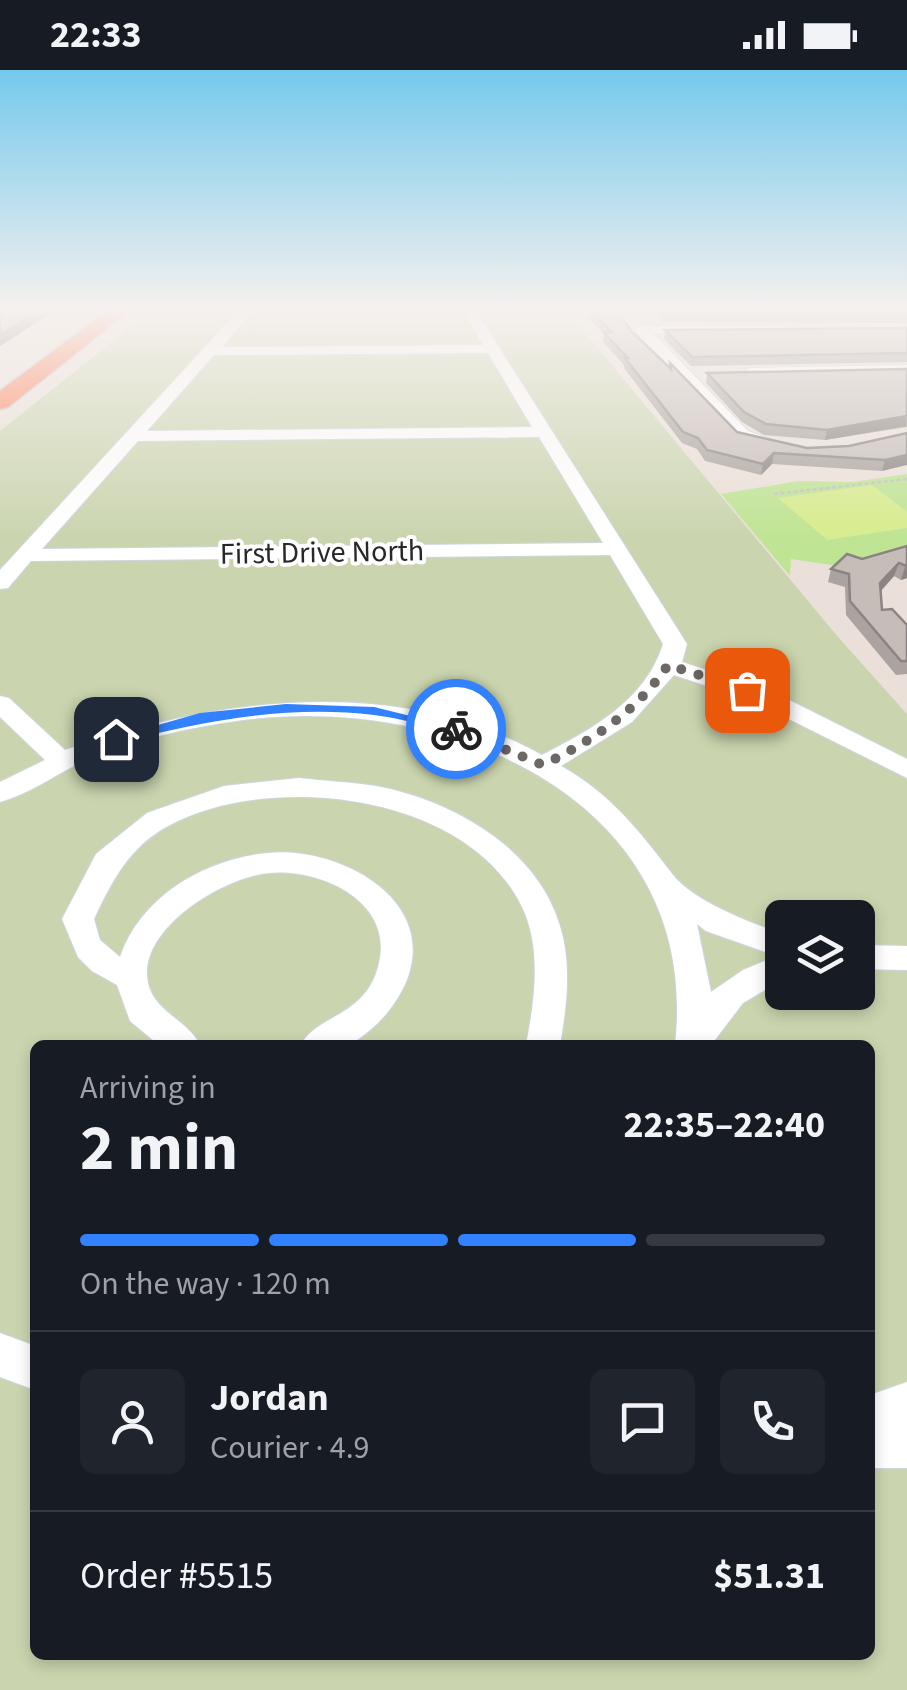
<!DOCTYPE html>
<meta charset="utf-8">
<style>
body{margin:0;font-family:"Source Sans 3",sans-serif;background:#20242c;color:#f1f3f6;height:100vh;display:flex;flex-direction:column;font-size:38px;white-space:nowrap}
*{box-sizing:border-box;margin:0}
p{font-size:32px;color:#9ea1a6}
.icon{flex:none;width:55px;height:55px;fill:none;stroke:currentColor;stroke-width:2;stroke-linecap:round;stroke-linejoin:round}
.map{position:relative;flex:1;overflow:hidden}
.drawer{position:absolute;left:30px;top:970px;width:845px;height:620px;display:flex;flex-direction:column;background:#171b24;border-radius:15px;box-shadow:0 5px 15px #0003}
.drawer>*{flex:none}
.controls{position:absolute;left:765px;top:830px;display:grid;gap:20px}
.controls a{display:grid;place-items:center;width:110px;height:110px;border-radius:15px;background:#171b24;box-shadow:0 5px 15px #0003;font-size:50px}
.pin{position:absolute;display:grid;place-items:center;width:85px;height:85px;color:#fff;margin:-42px;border-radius:20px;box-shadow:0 5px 15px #0006}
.courier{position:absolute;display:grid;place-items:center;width:100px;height:100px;margin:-50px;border:8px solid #3281fe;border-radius:50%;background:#fff;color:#222;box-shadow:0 2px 12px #0007}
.headline em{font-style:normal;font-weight:700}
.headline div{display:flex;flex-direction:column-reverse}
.headline{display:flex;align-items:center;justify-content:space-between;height:170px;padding:0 50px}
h1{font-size:65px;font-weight:700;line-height:75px}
.bar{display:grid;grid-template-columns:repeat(4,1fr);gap:15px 10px;align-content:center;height:120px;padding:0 50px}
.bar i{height:12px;border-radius:8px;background:#363941}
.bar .selected{background:#3281fe}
.bar p{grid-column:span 4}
.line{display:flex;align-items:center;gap:25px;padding:0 50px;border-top:2px solid #363941}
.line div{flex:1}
.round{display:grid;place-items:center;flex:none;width:105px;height:105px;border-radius:15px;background:#20242c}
.status{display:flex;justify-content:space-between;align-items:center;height:70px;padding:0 50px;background:#171b24;direction:ltr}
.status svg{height:28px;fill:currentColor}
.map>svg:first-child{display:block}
</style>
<div class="status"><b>22:33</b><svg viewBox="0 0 49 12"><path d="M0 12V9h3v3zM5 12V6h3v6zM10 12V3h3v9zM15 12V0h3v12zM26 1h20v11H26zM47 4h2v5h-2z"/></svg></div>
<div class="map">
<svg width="907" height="1620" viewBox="0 0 907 1620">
<rect width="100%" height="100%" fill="#ebe0d9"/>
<!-- green -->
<path fill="#bfe493" d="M907,404V481L838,496L791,489L790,506L721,424L799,411L853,412Z"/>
<!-- cemetery -->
<path fill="#cad5af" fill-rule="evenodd" d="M151,241H567L838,567L907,644V1620H0V361ZM782,848H858V922H782ZM35,975H870V1585H35Z"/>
<!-- pitch -->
<path fill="#d7ec8e" d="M872,415L907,442V458L827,470L778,428Z"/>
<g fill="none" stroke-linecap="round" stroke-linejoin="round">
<defs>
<g id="minor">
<path d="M238,241H252L222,277L483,275L463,241H476L687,574L682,592L773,622L907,689V708L755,632L674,605L632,652L561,696C610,723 640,762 673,805C695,832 749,852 782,864V910L743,933L711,975H675C703,731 450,623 243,650C189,657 132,670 82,692C55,705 29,724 0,732V712L45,690L0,647V626L9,628L65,680C218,628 393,603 542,685C591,660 646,630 663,574L610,485L31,491L8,518L0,519V500ZM488,283L532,357L147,361L214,285ZM539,367L603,473L42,479L138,371ZM697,854L706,861L777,886L743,900L711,922Z"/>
<path d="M636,256H788V262L783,263H653L748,361L782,373V381H770L736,369L636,262Z"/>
<path d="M907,295V305L750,308L742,303L750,298Z"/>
<path d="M299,708C324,711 351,712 376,716C450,730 535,776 559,853C572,892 567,935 560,975H526C534,934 541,887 526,846C478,724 272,699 168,756C129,777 112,811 94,849L100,870L120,887C141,826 205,789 268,783C335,776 436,826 408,907C397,936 376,959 349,975H301C317,943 370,948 380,888C390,829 318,798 269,803C225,807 146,854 147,904C148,941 186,947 200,975H159L130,951L117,915L92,901L78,887L62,849L96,784L147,743L224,716Z"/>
<path d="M858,875L907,876V900L858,899Z"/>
<path d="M0,1263L35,1276V1320L0,1307Z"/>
<path d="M907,1312V1398H870V1325Z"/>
</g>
<path id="highway" d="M107,241H129L8,337L0,339V321Z"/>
</defs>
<!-- minor casing -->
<use href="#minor" stroke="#ced6e2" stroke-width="2"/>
<!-- highway casing -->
<use href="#highway" stroke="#c3c3c3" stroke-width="3"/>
<!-- path -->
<path stroke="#c3c3c3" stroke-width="2.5" stroke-dasharray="4 2.5" stroke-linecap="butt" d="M774,424L907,409"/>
<!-- minor -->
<use href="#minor" fill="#fff" fill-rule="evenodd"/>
<!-- highway -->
<use href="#highway" fill="#ff7950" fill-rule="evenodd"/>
</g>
<!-- wall -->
<g fill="#aaa39f">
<path d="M589,241H627L620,247L631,261L669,297L670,293L737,362L807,378L849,376L907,363L882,401L772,394L761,405L705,391L697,379L682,373L624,298V295L603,272L604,264L588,248Z"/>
<path d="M658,241H907V253L662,252Z"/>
<path d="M907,258V292L691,296L664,269L665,260Z"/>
<path d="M907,299V357L825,370L764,365L742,352L706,313L707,303Z"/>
<path d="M907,476V508L901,510L894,506L881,521L882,540L907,555V604L896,605L846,545L845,517L828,512L831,499Z"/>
</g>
<!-- shaded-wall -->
<g fill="#8b8482">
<path d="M39,241H55L0,276V265Z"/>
<path d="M907,346L906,356L825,370L827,360Z"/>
<path d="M774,383L772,394L761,405L763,394Z"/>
<path d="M907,385V395L882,401L885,390Z"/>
<path d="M899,493L894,506L876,526L880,513Z"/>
<path d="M907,496V508L901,510L905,497Z"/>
</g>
<!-- building -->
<g fill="#c6bdb9" stroke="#8b8482" stroke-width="2.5">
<path d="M0,241H39L0,265Z"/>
<path d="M591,241H617L631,261L671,299L670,293L737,362L807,378L849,376L907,363V385L885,390L774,383L763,394L707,380L698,368L683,362L625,288H628L604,263L612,262Z"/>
<path d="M662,241H907V244L663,243Z"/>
<path d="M907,258V283L692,287L665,260Z"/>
<path d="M907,299V346L827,360L766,354L744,342L707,303Z"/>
<path d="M907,476V496L899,493L880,513L882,540L892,539L907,555V591H901L850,531L849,504L831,499L847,484L862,489Z"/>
</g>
<!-- sky -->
<linearGradient id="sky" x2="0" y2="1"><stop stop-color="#75c9ec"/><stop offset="0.51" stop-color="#f6f1ee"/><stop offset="1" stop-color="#f6f1ee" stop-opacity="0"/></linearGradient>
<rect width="907" height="468" fill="url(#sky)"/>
<!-- route -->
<path fill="#3281fe" d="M286,634L374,637L463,659L456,663C429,657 401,648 374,645C285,634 201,652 116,673L109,669L200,643Z"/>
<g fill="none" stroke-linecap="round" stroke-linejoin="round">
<!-- done -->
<path stroke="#6c6866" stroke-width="10" stroke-dasharray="0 18" d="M456,659L543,695C593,670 636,642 668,595L747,620"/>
</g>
<g text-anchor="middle" stroke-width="8" stroke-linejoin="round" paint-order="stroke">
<!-- far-street labels -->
<g font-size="30" fill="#282828" stroke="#fff">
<text transform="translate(322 482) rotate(-1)" y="10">First Drive North</text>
</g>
</g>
</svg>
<div class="controls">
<a><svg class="icon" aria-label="layers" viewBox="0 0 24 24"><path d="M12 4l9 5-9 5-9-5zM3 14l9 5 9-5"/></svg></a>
</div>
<div class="pin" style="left:747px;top:620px;background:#ea580c"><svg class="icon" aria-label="bag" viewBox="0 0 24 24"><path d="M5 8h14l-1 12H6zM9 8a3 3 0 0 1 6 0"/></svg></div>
<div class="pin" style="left:116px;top:669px;background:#1f2937"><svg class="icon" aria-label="home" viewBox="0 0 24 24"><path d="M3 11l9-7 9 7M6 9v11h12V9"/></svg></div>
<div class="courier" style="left:456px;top:659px"><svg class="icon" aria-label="bike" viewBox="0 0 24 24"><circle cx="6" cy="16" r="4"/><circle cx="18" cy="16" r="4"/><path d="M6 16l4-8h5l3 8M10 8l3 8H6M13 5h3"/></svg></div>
<section class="drawer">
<div class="headline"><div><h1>2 min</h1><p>Arriving in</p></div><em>22:35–22:40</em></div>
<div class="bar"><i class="selected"></i><i class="selected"></i><i class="selected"></i><i></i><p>On the way · 120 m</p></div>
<div class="line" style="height:180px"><a class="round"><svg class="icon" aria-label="person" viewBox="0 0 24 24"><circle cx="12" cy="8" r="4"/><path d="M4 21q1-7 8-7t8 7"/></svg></a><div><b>Jordan</b><p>Courier · 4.9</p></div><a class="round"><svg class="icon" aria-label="chat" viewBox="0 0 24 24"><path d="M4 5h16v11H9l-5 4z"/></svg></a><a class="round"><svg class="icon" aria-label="phone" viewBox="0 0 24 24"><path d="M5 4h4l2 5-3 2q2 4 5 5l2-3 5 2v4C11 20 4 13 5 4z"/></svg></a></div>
<div class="line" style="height:130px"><div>Order #5515</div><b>$51.31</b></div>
</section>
</div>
